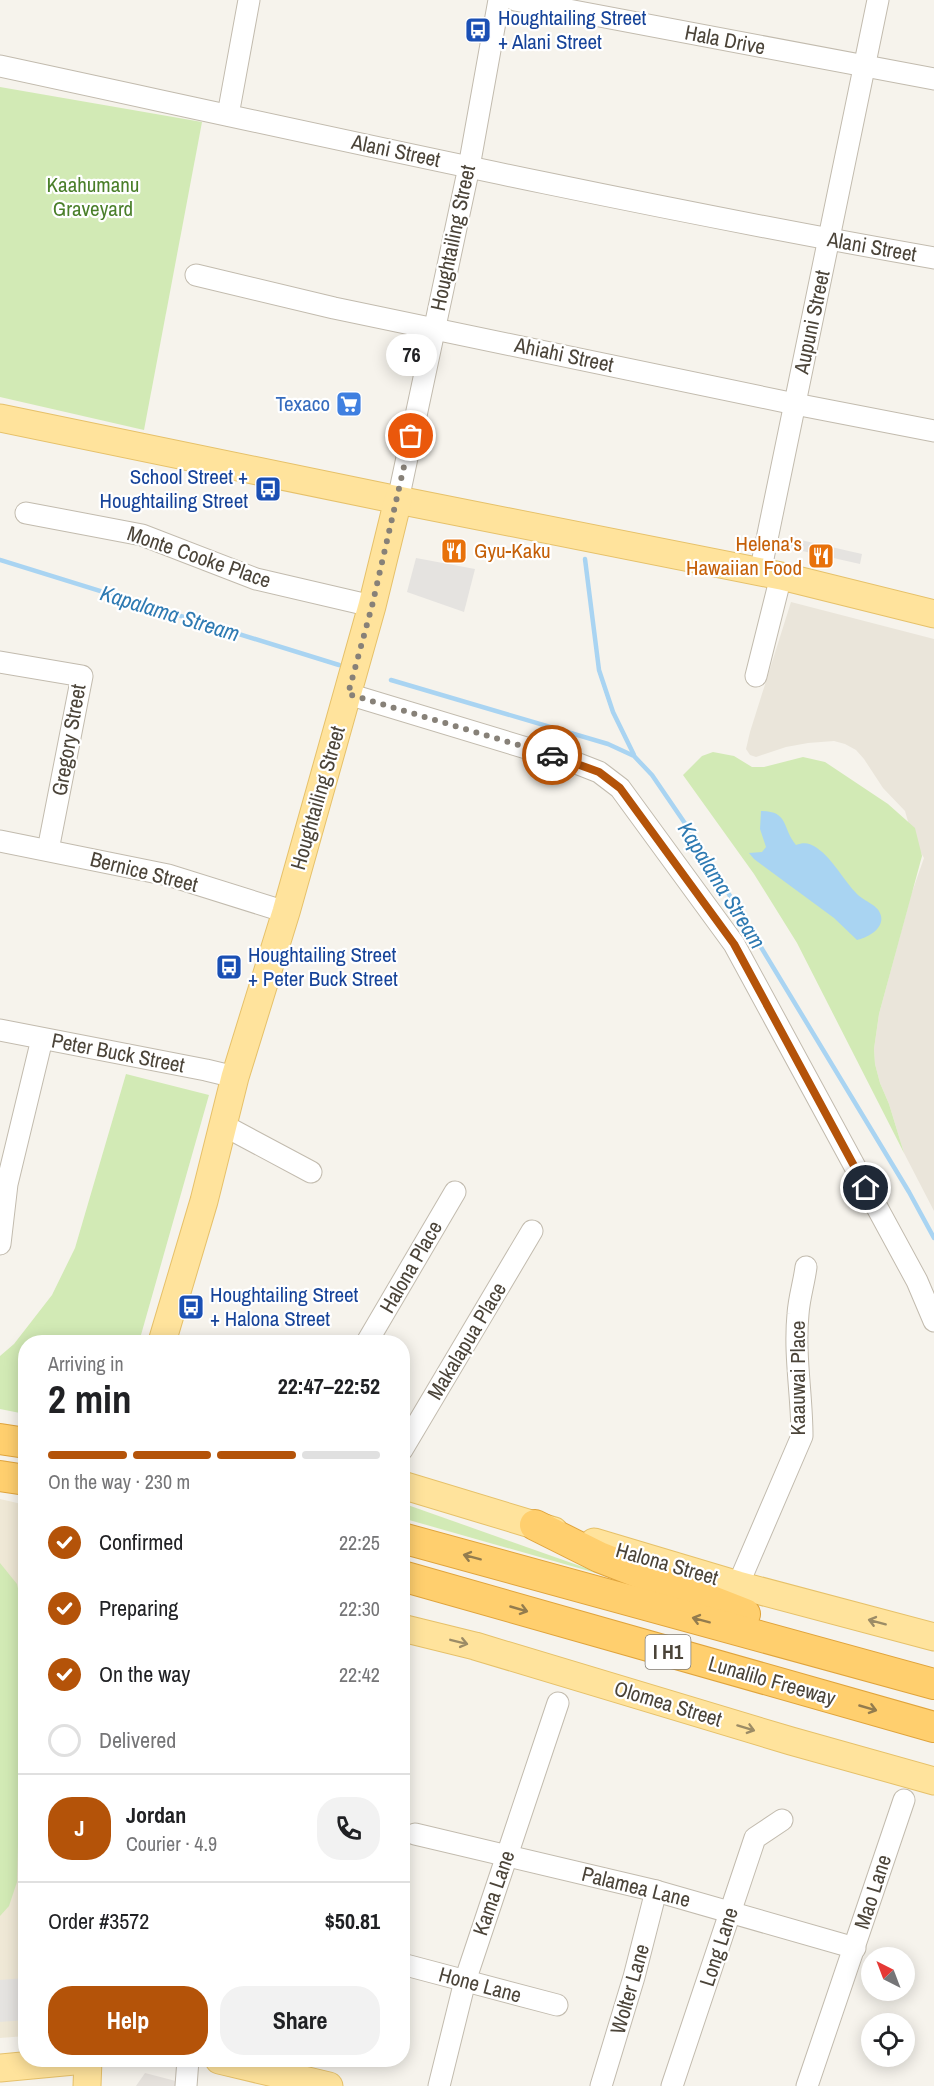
<!DOCTYPE html>
<meta charset="utf-8">
<style>
body{margin:0;font-family:"Archivo Narrow",sans-serif;background:#f2f2f2;color:#202124;height:100vh;display:flex;flex-direction:column;font-size:22px;white-space:nowrap}
*{box-sizing:border-box;margin:0}
p{font-size:20px;color:#757577}
.icon{flex:none;width:33px;height:33px;fill:none;stroke:currentColor;stroke-width:2;stroke-linecap:round;stroke-linejoin:round}
.map{position:relative;flex:1;overflow:hidden}
.sheet{position:absolute;left:18px;top:1335px;width:392px;height:732px;display:flex;flex-direction:column;background:#fff;border-radius:24px;box-shadow:0 3px 15px #0003}
.sheet>*{flex:none}
.needle{width:39px;rotate:318deg}
.fabs{position:absolute;left:861px;top:1947px;display:grid;gap:12px}
.fabs a{display:grid;place-items:center;width:54px;height:54px;border-radius:50%;background:#fff;box-shadow:0 3px 15px #0003;font-size:30px}
.pin{position:absolute;display:grid;place-items:center;width:51px;height:51px;color:#fff;margin:-26px;border:3px solid #fff;border-radius:50%;box-shadow:0 2px 6px #0007}
.courier{position:absolute;display:grid;place-items:center;width:60px;height:60px;margin:-30px;border:4px solid #b45309;border-radius:50%;background:#fff;color:#222;box-shadow:0 2px 8px #0007}
.bubble{position:absolute;height:42px;border-radius:21px;background:#fff;box-shadow:0 3px 15px #0003;font-size:20px;font-weight:700;line-height:42px;text-align:center}
.summary em{font-style:normal;font-weight:700}
.summary div{display:flex;flex-direction:column-reverse}
.summary{display:flex;align-items:center;justify-content:space-between;height:102px;padding:0 30px}
h1{font-size:39px;font-weight:700;line-height:45px}
.bar{display:grid;grid-template-columns:repeat(4,1fr);gap:9px 6px;align-content:center;height:72px;padding:0 30px}
.bar i{height:8px;border-radius:4px;background:#e0e0e0}
.bar .selected{background:#b45309}
.bar p{grid-column:span 4}
.line{display:flex;align-items:center;gap:15px;padding:0 30px;border-top:2px solid #e0e0e0}
.line div{flex:1}
.round{display:grid;place-items:center;flex:none;width:63px;height:63px;border-radius:24px;background:#f2f2f2}
ol{padding:0 30px;list-style:none}
li{display:flex;align-items:center;gap:18px;height:66px}
li p{margin-inline-start:auto}
li .icon{padding:6px;border-radius:50%;background:#b45309;color:#fff;stroke-width:4}
li:last-child{color:#757577}
li i{width:33px;height:33px;border:3px solid #e0e0e0;border-radius:50%}
.cta{display:flex;gap:12px;margin-top:auto;padding:12px 30px}
.cta a{flex:1;height:69px;border-radius:24px;background:#b45309;color:#fff;font-size:24px;font-weight:700;line-height:69px;text-align:center}
.cta a+a{background:#f2f2f2;color:#202124}
.map>svg:first-child{display:block}
</style>
<div class="map">
<svg width="934" height="2086" viewBox="0 0 934 2086">
<rect width="100%" height="100%" fill="#f6f3ec"/>
<!-- residential -->
<path fill="#eae5da" d="M791,602L934,639V1211L904,1153L889,1104L880,1083L875,1064L874,1049L879,1014L911,895L924,858L913,839L905,811L883,788L864,759L856,750L845,744L834,741L808,743L786,747L756,757L750,755L746,749L750,732Z"/>
<!-- industrial -->
<path fill="#e6e2dd" d="M145,2073L195,2086H136Z"/>
<!-- education -->
<path fill="#efe8d6" d="M0,1499L26,1505V2036L0,2038Z"/>
<!-- green -->
<g fill="#d2eab5">
<path d="M0,87L202,122L144,430L0,397Z"/>
<path d="M713,752L734,756L752,767H764L803,757L825,762L888,804L915,828L922,856L879,1014L874,1049L875,1064L880,1083L889,1104L904,1153L797,943L754,874L683,775L702,756Z"/>
<path d="M126,1074L209,1095L139,1342H26L25,1414L0,1409V1356L14,1344L52,1295L75,1248Z"/>
<path d="M402,1503L617,1579L402,1518Z"/>
<path d="M0,1563L17,1584L24,1617L17,1882L9,1906L0,1916Z"/>
</g>
<!-- parking -->
<g fill="#e5e3e0">
<path d="M792,538L862,554L860,564L789,548Z"/>
<path d="M416,558L475,569L464,612L407,592Z"/>
<path d="M25,1978V2020L0,2022V1980Z"/>
</g>
<!-- water -->
<path fill="#a9d4f2" d="M761,811C789,811 782,828 796,845C804,842 810,843 817,848C834,860 843,880 857,894C865,902 879,905 881,916C884,929 867,938 857,940L834,918L754,859L749,853L762,852L766,847L760,829Z"/>
<g fill="none" stroke-linecap="round" stroke-linejoin="round">
<!-- stream -->
<g stroke="#a9d4f2" stroke-width="4.5">
<path d="M585,559L599,670L613,712L634,755"/>
<path d="M0,560L339,665"/>
<path d="M391,680L608,744L634,756L652,775L695,838L909,1192L934,1238"/>
</g>
<defs>
<g id="minor">
<path d="M515,0L934,79"/>
<path d="M0,66C311,133 621,203 934,258"/>
<path d="M228,115L249,0"/>
<path d="M196,275L334,308L795,404L934,431"/>
<path d="M398,500L469,167L499,0"/>
<path d="M26,513L142,535L256,579L372,606"/>
<path d="M760,573L878,0"/>
<path d="M0,662L82,676L48,850"/>
<path d="M756,676L781,576"/>
<path d="M348,694L576,763L599,772L620,788L734,944L917,1281L934,1321"/>
<path d="M0,841L168,875L286,912"/>
<path d="M0,1030L206,1070L235,1077"/>
<path d="M223,1125L311,1172"/>
<path d="M0,1244L7,1184L42,1039"/>
<path d="M367,1342L455,1192"/>
<path d="M402,1450L532,1231"/>
<path d="M738,1585L802,1436C802,1395 794,1355 798,1314C799,1298 804,1283 806,1267"/>
<path d="M415,1834L656,1891L855,1948"/>
<path d="M402,1964L557,2005"/>
<path d="M186,2086L188,2060"/>
<path d="M439,2086L465,1981L558,1703"/>
<path d="M601,2086L634,1977L656,1891"/>
<path d="M672,2086L755,1838L782,1820"/>
<path d="M807,2086L904,1800"/>
</g>
<g id="major">
<path d="M0,418L398,500L781,576L934,614"/>
<path d="M162,1342L204,1201L235,1077L286,912L372,606L398,500"/>
<path d="M402,1485L554,1531"/>
<path d="M594,1542L738,1585L934,1637"/>
<path d="M402,1628L475,1646L791,1741L934,1781"/>
<path d="M219,2060L329,2086"/>
<path d="M0,2068L85,2060"/>
<path d="M87,2086L88,2060"/>
</g>
<g id="highway">
<path d="M0,1439L26,1443"/>
<path d="M0,1476L26,1480"/>
<path d="M535,1525L599,1557L745,1614"/>
<path d="M402,1538L934,1684"/>
<path d="M402,1576L934,1727"/>
</g>
</defs>
<!-- minor casing -->
<use href="#minor" stroke="#c2bbae" stroke-width="23"/>
<!-- major casing -->
<use href="#major" stroke="#e6c16a" stroke-width="29"/>
<!-- highway casing -->
<use href="#highway" stroke="#e0a43c" stroke-width="32"/>
<!-- minor -->
<use href="#minor" stroke="#fff" stroke-width="21"/>
<!-- major -->
<use href="#major" stroke="#ffe39c" stroke-width="27"/>
<!-- highway -->
<use href="#highway" stroke="#ffcf6e" stroke-width="30"/>
</g>
<!-- one-way arrows -->
<defs><path id="oneway-shaft" d="M-6 0H5M1.5-3L5.5 0L1.5 3" fill="none" stroke-width="1.6" stroke-linecap="round" stroke-linejoin="round" transform="scale(1.5)"/></defs>
<g stroke="#937c4e">
<use href="#oneway-shaft" transform="translate(472 1557) rotate(-165)"/>
<use href="#oneway-shaft" transform="translate(519 1609) rotate(16)"/>
<use href="#oneway-shaft" transform="translate(701 1620) rotate(-165)"/>
<use href="#oneway-shaft" transform="translate(868 1708) rotate(16)"/>
</g>
<g stroke="#9c8c66">
<use href="#oneway-shaft" transform="translate(877 1622) rotate(-165)"/>
<use href="#oneway-shaft" transform="translate(459 1642) rotate(14)"/>
<use href="#oneway-shaft" transform="translate(746 1728) rotate(17)"/>
</g>
<g fill="none" stroke-linecap="round" stroke-linejoin="round">
<!-- done -->
<path stroke="#878178" stroke-width="6" stroke-dasharray="0 10.8" d="M411,436L372,606L348,694L552,755"/>
<!-- route -->
<path stroke="#b45309" stroke-width="8" d="M552,755L599,772L620,788L734,944L866,1188"/>
</g>
<!-- icons -->
<defs>
<symbol id="bus-square" viewBox="-11 -11 22 22"><rect x="-9" y="-9" width="18" height="18" rx="4" fill="#1a4fb4" stroke="#fff"/><path d="M-5-6H5V4H4V6H2V4H-2V6H-4V4H-5ZM-3.5-4V0h7V-4ZM-3.5 1.2v1.5H-2V1.2ZM2 1.2v1.5H3.5V1.2Z" fill="#fff"/></symbol>
<symbol id="supermarket-square" viewBox="-11 -11 22 22"><rect x="-9" y="-9" width="18" height="18" rx="4" fill="#3f7fe0" stroke="#fff"/><path d="M-6-5.5h2.5l.6 2H6L4.5 2H-2.5L-4.4-4H-6ZM-1.5 3.2a1.3 1.3 0 1 0 .1 0ZM3 3.2a1.3 1.3 0 1 0 .1 0Z" fill="#fff"/></symbol>
<symbol id="restaurant-square" viewBox="-11 -11 22 22"><rect x="-9" y="-9" width="18" height="18" rx="4" fill="#e8710a" stroke="#fff"/><path d="M-5-6h1v4h1v-4h1v4h1v-4h1v5L-1.5 .5V6h-2V.5L-5-1ZM5-6V6H3V1.5H1.5Q1.5-4 5-6Z" fill="#fff"/></symbol>
</defs>
<g fill-rule="evenodd">
<use href="#bus-square" x="463" y="15" width="30" height="30"/>
<use href="#supermarket-square" x="334" y="389" width="30" height="30"/>
<use href="#bus-square" x="253" y="474" width="30" height="30"/>
<use href="#restaurant-square" x="439" y="536" width="30" height="30"/>
<use href="#restaurant-square" x="806" y="541" width="30" height="30"/>
<use href="#bus-square" x="214" y="952" width="30" height="30"/>
<use href="#bus-square" x="176" y="1292" width="30" height="30"/>
</g>
<g text-anchor="middle" stroke-width="4.5" stroke-linejoin="round" paint-order="stroke">
<!-- shield labels -->
<rect fill="#fff" stroke="#817c74" stroke-width="1.5" x="645.5" y="1635" width="45" height="34" rx="4.5"/>
<g font-size="20" font-weight="bold" fill="#4b4439">
<text x="668" y="1659">I H1</text>
</g>
<!-- transit labels -->
<g font-size="21" fill="#164399" stroke="#fff" text-anchor="start">
<text x="498" y="25">Houghtailing Street<tspan x="498" dy="24">+ Alani Street</tspan></text>
<text x="248" y="484" text-anchor="end">School Street +<tspan x="248" dy="24">Houghtailing Street</tspan></text>
<text x="248" y="962">Houghtailing Street<tspan x="248" dy="24">+ Peter Buck Street</tspan></text>
<text x="210" y="1302">Houghtailing Street<tspan x="210" dy="24">+ Halona Street</tspan></text>
</g>
<!-- street labels -->
<g font-size="21" fill="#4b4439" stroke="#fff">
<text transform="translate(725 40) rotate(11)" y="7">Hala Drive</text>
<text transform="translate(396 151) rotate(12)" y="7">Alani Street</text>
<text transform="translate(453 238) rotate(-78)" y="7">Houghtailing Street</text>
<text transform="translate(872 247) rotate(10)" y="7">Alani Street</text>
<text transform="translate(812 322) rotate(-78)" y="7">Aupuni Street</text>
<text transform="translate(564 355) rotate(12)" y="7">Ahiahi Street</text>
<text transform="translate(199 557) rotate(19)" y="7">Monte Cooke Place</text>
<text transform="translate(69 740) rotate(-80)" y="7">Gregory Street</text>
<text transform="translate(318 798) rotate(-74)" y="7">Houghtailing Street</text>
<text transform="translate(144 872) rotate(14)" y="7">Bernice Street</text>
<text transform="translate(118 1053) rotate(11)" y="7">Peter Buck Street</text>
<text transform="translate(411 1267) rotate(-60)" y="7">Halona Place</text>
<text transform="translate(467 1341) rotate(-59)" y="7">Makalapua Place</text>
<text transform="translate(798 1378) rotate(-90)" y="7">Kaauwai Place</text>
<text transform="translate(667 1564) rotate(16)" y="7">Halona Street</text>
<text transform="translate(772 1681) rotate(16)" y="7">Lunalilo Freeway</text>
<text transform="translate(668 1704) rotate(17)" y="7">Olomea Street</text>
<text transform="translate(636 1887) rotate(14)" y="7">Palamea Lane</text>
<text transform="translate(873 1892) rotate(-72)" y="7">Mao Lane</text>
<text transform="translate(494 1893) rotate(-71)" y="7">Kama Lane</text>
<text transform="translate(719 1947) rotate(-72)" y="7">Long Lane</text>
<text transform="translate(480 1985) rotate(15)" y="7">Hone Lane</text>
<text transform="translate(630 1989) rotate(-74)" y="7">Wolter Lane</text>
</g>
<!-- park labels -->
<g font-size="21" fill="#4a7f2a" stroke="#fff">
<text x="93" y="192">Kaahumanu<tspan x="93" dy="24">Graveyard</tspan></text>
</g>
<!-- shop labels -->
<g font-size="21" fill="#366cbe" stroke="#fff" text-anchor="end">
<text x="330" y="411">Texaco</text>
</g>
<!-- food labels -->
<g font-size="21" fill="#c56008" stroke="#fff" text-anchor="end">
<text x="802" y="551">Helena's<tspan x="802" dy="24">Hawaiian Food</tspan></text>
<text x="474" y="558" text-anchor="start">Gyu-Kaku</text>
</g>
<!-- water labels -->
<g font-size="22" font-style="italic" fill="#2e7ab2" stroke="#fff">
<text transform="translate(170 613) rotate(17)" y="8">Kapalama Stream</text>
<text transform="translate(722 885) rotate(58)" y="8">Kapalama Stream</text>
</g>
</g>
</svg>
<div class="fabs">
<a><svg class="needle" viewBox="-14 -14 28 28"><path d="M0-13l5 13h-10z" fill="#e53935"/><path d="M0 13l5-13h-10z" fill="#757577"/></svg></a>
<a><svg class="icon" aria-label="locate" viewBox="0 0 24 24"><circle cx="12" cy="12" r="6"/><path d="M12 2v4M12 18v4M2 12h4M18 12h4"/></svg></a>
</div>
<div class="pin" style="left:411px;top:436px;background:#ea580c"><svg class="icon" aria-label="bag" viewBox="0 0 24 24"><path d="M5 8h14l-1 12H6zM9 8a3 3 0 0 1 6 0"/></svg></div>
<div class="pin" style="left:866px;top:1188px;background:#1f2937"><svg class="icon" aria-label="home" viewBox="0 0 24 24"><path d="M3 11l9-7 9 7M6 9v11h12V9"/></svg></div>
<div class="courier" style="left:552px;top:755px"><svg class="icon" aria-label="car" viewBox="0 0 24 24"><path d="M5 17H2v-5l4-1 3-4h7l3 4 3 1v5h-3M9 17h6M6 11h13"/><circle cx="7" cy="17" r="2"/><circle cx="17" cy="17" r="2"/></svg></div>
<div class="bubble" style="left:386px;top:334px;width:51px">76</div>
<section class="sheet">
<div class="summary"><div><h1>2 min</h1><p>Arriving in</p></div><em>22:47–22:52</em></div>
<div class="bar"><i class="selected"></i><i class="selected"></i><i class="selected"></i><i></i><p>On the way · 230 m</p></div>
<ol>
<li><svg class="icon" aria-label="check" viewBox="0 0 24 24"><path d="M5 12l5 5 9-10"/></svg>Confirmed<p>22:25</p></li>
<li><svg class="icon" aria-label="check" viewBox="0 0 24 24"><path d="M5 12l5 5 9-10"/></svg>Preparing<p>22:30</p></li>
<li><svg class="icon" aria-label="check" viewBox="0 0 24 24"><path d="M5 12l5 5 9-10"/></svg>On the way<p>22:42</p></li>
<li><i></i>Delivered</li>
</ol>
<div class="line" style="height:108px"><b class="round" style="background:#b45309;color:#fff">J</b><div><b>Jordan</b><p>Courier · 4.9</p></div><a class="round"><svg class="icon" aria-label="phone" viewBox="0 0 24 24"><path d="M5 4h4l2 5-3 2q2 4 5 5l2-3 5 2v4C11 20 4 13 5 4z"/></svg></a></div>
<div class="line" style="height:78px"><div>Order #3572</div><b>$50.81</b></div>
<div class="cta"><a>Help</a><a>Share</a></div>
</section>
</div>
